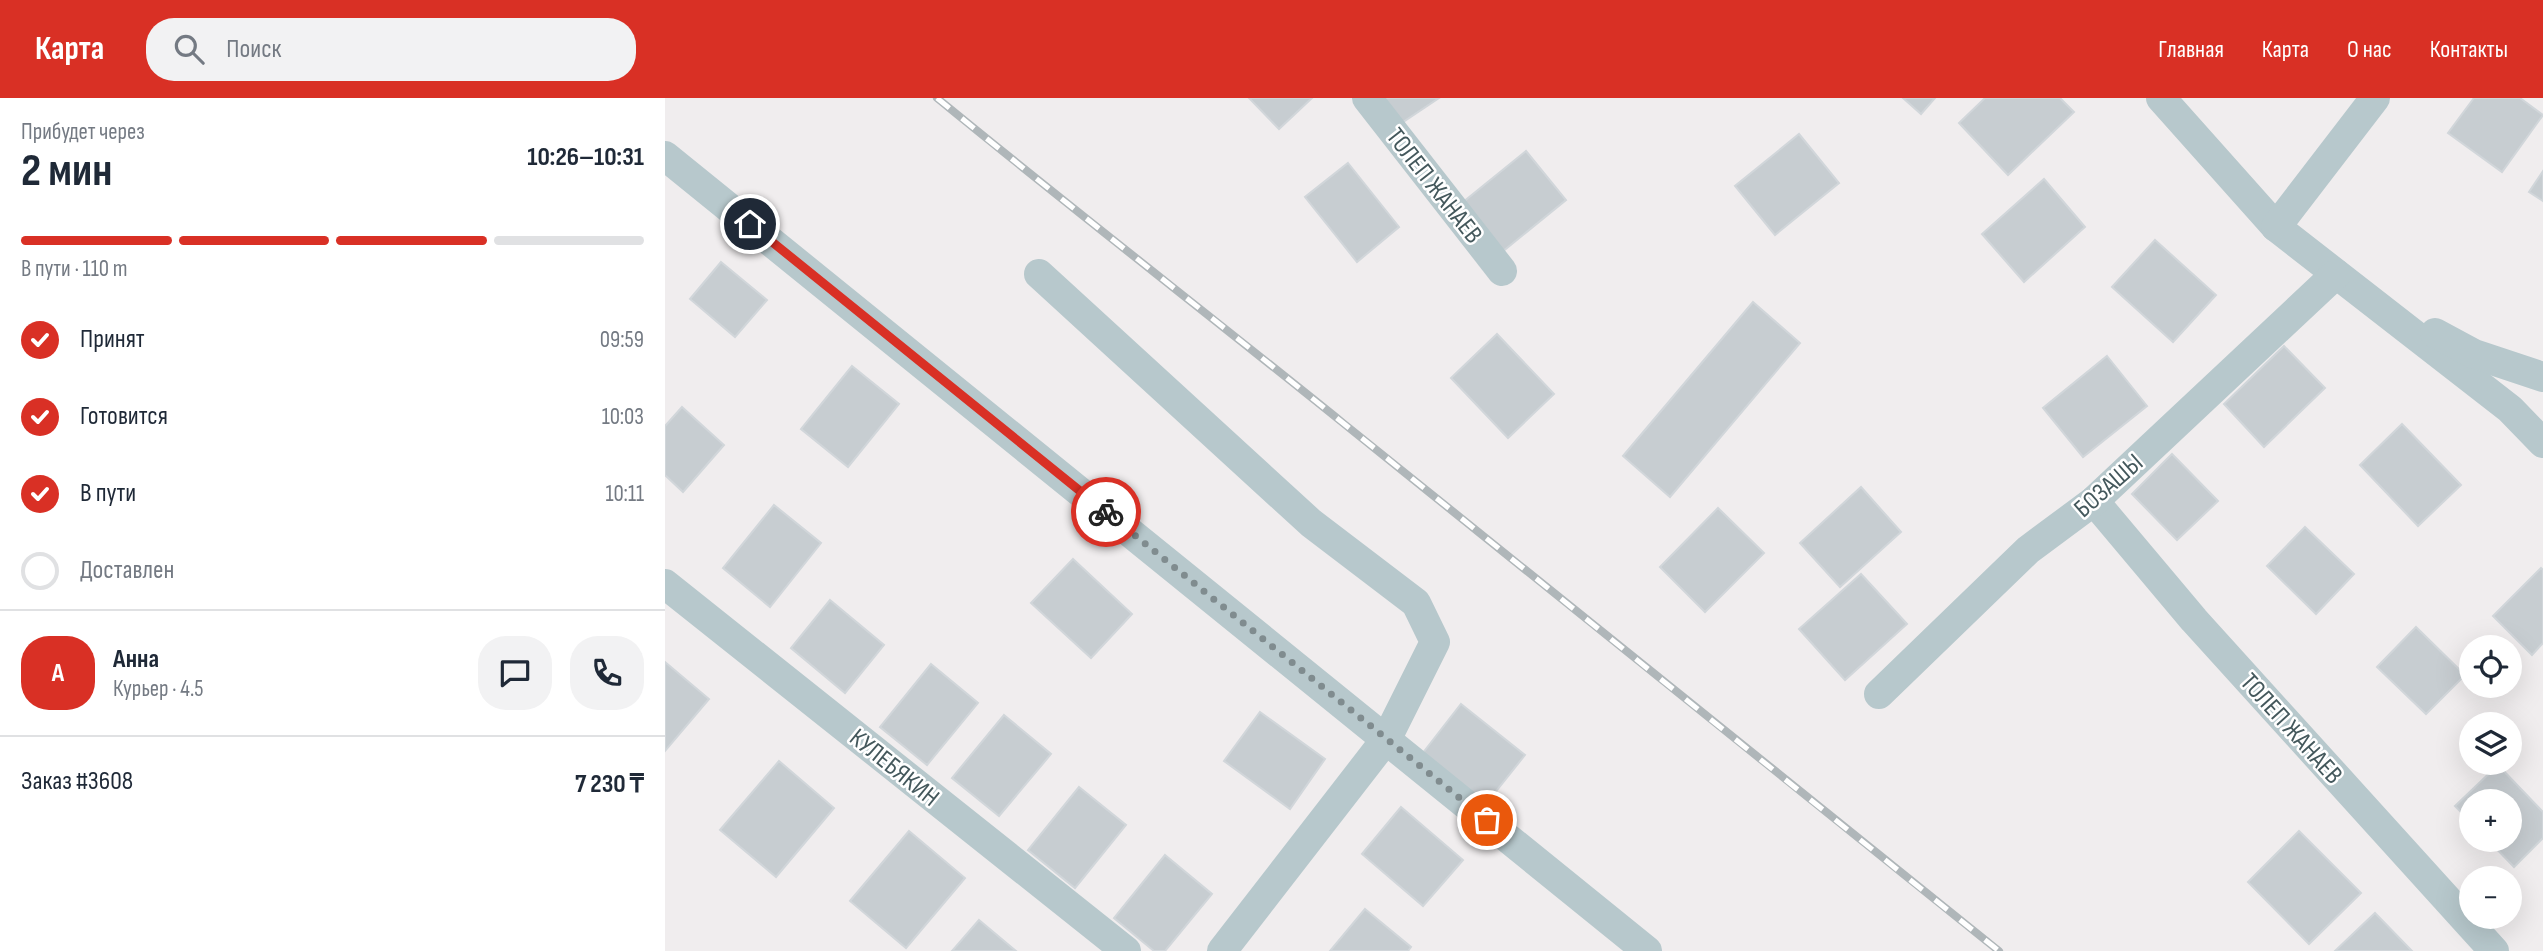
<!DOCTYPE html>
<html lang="ru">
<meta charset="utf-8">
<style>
body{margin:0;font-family:"Sofia Sans Condensed",sans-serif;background:#f2f2f3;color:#1f2937;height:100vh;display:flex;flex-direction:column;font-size:26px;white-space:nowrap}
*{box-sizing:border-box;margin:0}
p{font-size:23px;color:#747a83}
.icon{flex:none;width:38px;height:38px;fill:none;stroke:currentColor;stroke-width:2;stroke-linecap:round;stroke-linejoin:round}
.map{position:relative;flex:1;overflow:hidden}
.panel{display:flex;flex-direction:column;background:#fff;width:665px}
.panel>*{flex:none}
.fabs{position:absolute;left:1794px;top:537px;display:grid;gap:14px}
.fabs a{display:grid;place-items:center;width:63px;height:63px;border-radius:50%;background:#fff;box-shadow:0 7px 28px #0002;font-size:35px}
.pin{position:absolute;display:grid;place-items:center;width:60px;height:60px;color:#fff;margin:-30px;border:4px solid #fff;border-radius:50%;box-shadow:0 2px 7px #0007}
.courier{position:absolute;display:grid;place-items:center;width:70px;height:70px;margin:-35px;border:5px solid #d93025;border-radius:50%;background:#fff;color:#222;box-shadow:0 2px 9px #0007}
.headline em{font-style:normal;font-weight:700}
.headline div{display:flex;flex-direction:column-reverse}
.headline{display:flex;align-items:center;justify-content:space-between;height:119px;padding:0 21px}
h1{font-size:46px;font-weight:700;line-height:52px}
.bar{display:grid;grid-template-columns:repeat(4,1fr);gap:10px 7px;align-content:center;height:84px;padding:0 21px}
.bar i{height:9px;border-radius:5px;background:#e0e1e3}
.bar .selected{background:#d93025}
.bar p{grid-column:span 4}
.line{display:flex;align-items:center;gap:18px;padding:0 21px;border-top:2px solid #e0e1e3}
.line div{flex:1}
.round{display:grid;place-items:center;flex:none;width:74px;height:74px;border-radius:28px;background:#f2f2f3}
ol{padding:0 21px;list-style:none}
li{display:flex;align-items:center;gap:21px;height:77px}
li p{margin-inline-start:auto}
li .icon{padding:7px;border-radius:50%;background:#d93025;color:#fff;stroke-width:4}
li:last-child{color:#747a83}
li i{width:38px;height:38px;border:4px solid #e0e1e3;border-radius:50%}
header{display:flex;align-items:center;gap:42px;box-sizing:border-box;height:98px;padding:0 35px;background:#d93025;color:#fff}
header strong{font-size:33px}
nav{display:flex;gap:38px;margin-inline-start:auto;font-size:24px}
.search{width:490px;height:63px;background:#f2f2f3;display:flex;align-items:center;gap:18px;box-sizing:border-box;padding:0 24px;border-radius:28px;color:#747a83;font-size:26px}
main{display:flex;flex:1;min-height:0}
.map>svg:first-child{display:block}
</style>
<header>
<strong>Карта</strong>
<div class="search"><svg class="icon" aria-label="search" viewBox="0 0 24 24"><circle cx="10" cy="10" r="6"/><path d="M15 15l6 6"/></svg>Поиск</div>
<nav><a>Главная</a><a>Карта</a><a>О нас</a><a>Контакты</a></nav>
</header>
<main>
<section class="panel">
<div class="headline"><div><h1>2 мин</h1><p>Прибудет через</p></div><em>10:26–10:31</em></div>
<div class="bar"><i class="selected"></i><i class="selected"></i><i class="selected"></i><i></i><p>В пути · 110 m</p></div>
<ol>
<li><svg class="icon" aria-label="check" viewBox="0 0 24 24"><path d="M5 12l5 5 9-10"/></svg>Принят<p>09:59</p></li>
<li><svg class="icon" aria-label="check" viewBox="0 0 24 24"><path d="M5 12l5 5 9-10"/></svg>Готовится<p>10:03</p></li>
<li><svg class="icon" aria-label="check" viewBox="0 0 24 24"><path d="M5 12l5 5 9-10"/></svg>В пути<p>10:11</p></li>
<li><i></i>Доставлен</li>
</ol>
<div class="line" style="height:126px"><b class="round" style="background:#d93025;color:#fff">А</b><div><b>Анна</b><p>Курьер · 4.5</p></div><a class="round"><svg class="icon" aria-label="chat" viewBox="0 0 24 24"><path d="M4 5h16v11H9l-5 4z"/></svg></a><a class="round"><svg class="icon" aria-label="phone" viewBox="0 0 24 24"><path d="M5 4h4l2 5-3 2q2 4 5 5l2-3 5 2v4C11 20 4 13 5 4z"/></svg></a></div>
<div class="line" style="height:91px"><div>Заказ #3608</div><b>7 230 ₸</b></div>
</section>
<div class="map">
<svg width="1878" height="853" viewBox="0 0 1878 853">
<rect width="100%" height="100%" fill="#f0edee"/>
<!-- building -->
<g fill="#c7cdd1" stroke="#d1d6da" stroke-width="2">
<path d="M584,0H647L614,31Z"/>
<path d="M709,0H774L729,30Z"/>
<path d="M1238,0H1270L1256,16Z"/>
<path d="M1320,0H1395L1409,14L1343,77L1294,25Z"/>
<path d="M1809,0H1855L1878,17L1837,74L1783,35Z"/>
<path d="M1134,36L1174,85L1110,137L1070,88Z"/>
<path d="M861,53L901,102L837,154L797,105Z"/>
<path d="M683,65L734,129L692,164L640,99Z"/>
<path d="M1878,73V103L1864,94Z"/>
<path d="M1379,81L1420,129L1359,184L1317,136Z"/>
<path d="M1490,142L1551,197L1508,244L1447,189Z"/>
<path d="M56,164L102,202L70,239L25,201Z"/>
<path d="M1088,204L1135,245L1005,399L958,358Z"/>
<path d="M832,236L889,296L843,340L786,280Z"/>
<path d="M1619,248L1660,290L1599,349L1559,306Z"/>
<path d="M1442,258L1482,308L1418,359L1378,310Z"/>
<path d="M187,268L234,306L183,369L136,331Z"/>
<path d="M17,309L59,347L18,394L0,377V328Z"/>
<path d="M1737,326L1796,387L1753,428L1695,367Z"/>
<path d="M1507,356L1553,403L1512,442L1467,396Z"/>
<path d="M1196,389L1236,434L1175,489L1135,445Z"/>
<path d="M109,407L156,445L105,509L58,470Z"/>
<path d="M1053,410L1099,455L1040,514L995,469Z"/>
<path d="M1640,429L1689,476L1651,516L1602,468Z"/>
<path d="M408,461L467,516L426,560L366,505Z"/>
<path d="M1876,470L1878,472V545L1867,557L1828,518Z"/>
<path d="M1196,476L1242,526L1180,582L1134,531Z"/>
<path d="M165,502L219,547L180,595L126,550Z"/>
<path d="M1751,529L1800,577L1761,616L1712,569Z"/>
<path d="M0,564L44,601L0,653Z"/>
<path d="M266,566L313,605L262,667L215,629Z"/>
<path d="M796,606L860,657L820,707L757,656Z"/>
<path d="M595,614L660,661L625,711L559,663Z"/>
<path d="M339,617L386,656L334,718L287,680Z"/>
<path d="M114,663L169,710L111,779L55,732Z"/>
<path d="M1833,667L1878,714V740L1849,769L1823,742H1844V704H1806V724L1790,708Z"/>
<path d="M414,689L461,727L410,790L363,752Z"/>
<path d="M736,709L798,762L758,808L697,756Z"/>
<path d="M244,733L300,780L241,850L185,803Z"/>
<path d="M1634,733L1696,795L1644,846L1583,784Z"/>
<path d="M500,757L547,796L500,853H489L449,820Z"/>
<path d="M700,811L746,849L743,853H665Z"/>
<path d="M1710,815L1747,853H1670Z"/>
<path d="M314,822L351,853H287Z"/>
</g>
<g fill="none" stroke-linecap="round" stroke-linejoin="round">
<!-- minor -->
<g stroke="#b7c8cc" stroke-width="30">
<path d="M702,0L837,173"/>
<path d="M1496,0L1611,129"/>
<path d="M1710,0L1611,129L1845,311L1878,345"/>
<path d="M0,58L982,853"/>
<path d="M374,176L646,425L751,505L770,544L722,640L557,853"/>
<path d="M1770,235L1809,256L1878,279"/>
<path d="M1429,403L1529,522L1829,853"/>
<path d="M0,486L461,853"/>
<path d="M1214,596L1363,452L1429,403L1671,176"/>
</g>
<defs>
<path id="rail" d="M272,0C406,110 543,216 678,325C897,501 1115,678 1334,853"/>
</defs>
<!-- rail casing -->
<use href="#rail" stroke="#afb6b9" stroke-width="8"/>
<!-- rail -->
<use href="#rail" stroke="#fff" stroke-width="5" stroke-dasharray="16" stroke-linecap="butt"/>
</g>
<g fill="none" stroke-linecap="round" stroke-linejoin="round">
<!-- done -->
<path stroke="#808c8f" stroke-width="7" stroke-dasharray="0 12.6" d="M441,414L822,722"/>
<!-- route -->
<path stroke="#d93025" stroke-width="9" d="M85,126L441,414"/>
</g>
<g text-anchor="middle" stroke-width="5" stroke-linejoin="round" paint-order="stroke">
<!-- street labels -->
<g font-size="26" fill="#44585c" stroke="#fff">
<text transform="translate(770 87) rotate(52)" y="9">ТОЛЕП ЖАНАЕВ</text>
<text transform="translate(1443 387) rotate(-41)" y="9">БОЗАШЫ</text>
<text transform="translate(1627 630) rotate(48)" y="9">ТОЛЕП ЖАНАЕВ</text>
<text transform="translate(230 669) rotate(39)" y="9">КУЛЕБЯКИН</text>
</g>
</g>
</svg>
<div class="fabs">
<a><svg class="icon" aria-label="locate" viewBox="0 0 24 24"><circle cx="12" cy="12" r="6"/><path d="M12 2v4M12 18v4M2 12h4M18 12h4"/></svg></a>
<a><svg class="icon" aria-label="layers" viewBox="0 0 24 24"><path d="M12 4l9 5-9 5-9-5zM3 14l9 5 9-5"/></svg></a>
<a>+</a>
<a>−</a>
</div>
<div class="pin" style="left:822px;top:722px;background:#ea580c"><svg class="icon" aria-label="bag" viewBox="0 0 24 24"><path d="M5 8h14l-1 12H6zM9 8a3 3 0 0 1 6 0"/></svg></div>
<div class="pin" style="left:85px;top:126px;background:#1f2937"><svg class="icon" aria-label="home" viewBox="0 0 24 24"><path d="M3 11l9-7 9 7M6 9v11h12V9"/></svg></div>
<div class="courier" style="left:441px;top:414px"><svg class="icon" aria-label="bike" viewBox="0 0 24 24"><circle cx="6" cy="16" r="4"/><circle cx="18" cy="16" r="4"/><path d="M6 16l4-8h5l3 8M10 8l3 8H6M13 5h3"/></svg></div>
</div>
</main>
